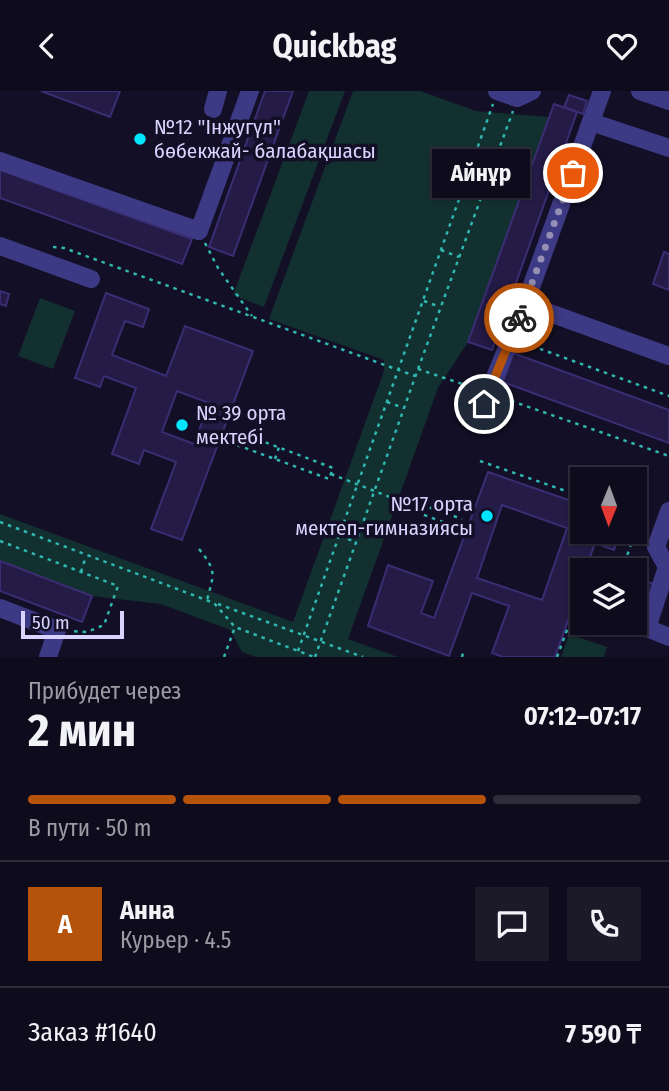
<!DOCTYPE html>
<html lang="ru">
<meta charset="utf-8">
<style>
body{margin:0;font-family:"Fira Sans Condensed",sans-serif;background:#1c1929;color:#f1f3f6;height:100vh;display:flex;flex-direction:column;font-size:26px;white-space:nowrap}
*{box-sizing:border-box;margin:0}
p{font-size:23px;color:#9b9ba3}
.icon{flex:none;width:38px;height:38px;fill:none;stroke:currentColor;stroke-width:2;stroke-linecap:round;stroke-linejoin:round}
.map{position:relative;height:566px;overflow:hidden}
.panel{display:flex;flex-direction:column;background:#0e0b1c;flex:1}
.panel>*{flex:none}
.needle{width:46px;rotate:181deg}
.controls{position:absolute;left:570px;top:376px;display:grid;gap:14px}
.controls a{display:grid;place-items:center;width:77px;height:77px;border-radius:0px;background:#0e0b1c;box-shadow:0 2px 5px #0004,0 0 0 2px #2e2b3b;font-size:35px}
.scale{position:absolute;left:21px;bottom:18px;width:103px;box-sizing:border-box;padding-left:7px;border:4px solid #d9d4ff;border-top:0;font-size:19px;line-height:24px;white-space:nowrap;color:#d9d4ff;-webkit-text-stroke:5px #130f26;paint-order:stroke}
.pin{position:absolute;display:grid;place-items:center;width:60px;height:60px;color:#fff;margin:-30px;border:4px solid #fff;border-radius:50%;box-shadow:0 2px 7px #0007}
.courier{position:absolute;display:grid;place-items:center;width:70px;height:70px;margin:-35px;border:5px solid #b45309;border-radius:50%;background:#fff;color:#222;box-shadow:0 2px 9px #0007}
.bubble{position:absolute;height:49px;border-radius:0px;background:#0e0b1c;box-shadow:0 2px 5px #0004,0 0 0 2px #2e2b3b;font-size:23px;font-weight:700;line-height:49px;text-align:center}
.summary em{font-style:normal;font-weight:700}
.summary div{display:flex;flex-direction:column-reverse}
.summary{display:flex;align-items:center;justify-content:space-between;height:119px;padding:0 28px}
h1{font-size:46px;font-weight:700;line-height:52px}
.bar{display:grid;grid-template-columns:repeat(4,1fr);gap:10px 7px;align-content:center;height:84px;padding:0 28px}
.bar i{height:9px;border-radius:5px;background:#2e2b3b}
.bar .active{background:#b45309}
.bar p{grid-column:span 4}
.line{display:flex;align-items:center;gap:18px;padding:0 28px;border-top:2px solid #2e2b3b}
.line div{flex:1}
.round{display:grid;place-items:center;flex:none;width:74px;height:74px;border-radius:0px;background:#1c1929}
header{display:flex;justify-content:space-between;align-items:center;height:91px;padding:0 28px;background:#0e0b1c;font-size:32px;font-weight:700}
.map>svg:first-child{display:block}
</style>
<header><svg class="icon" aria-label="back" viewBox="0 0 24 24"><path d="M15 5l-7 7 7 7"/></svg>Quickbag<svg class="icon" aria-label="heart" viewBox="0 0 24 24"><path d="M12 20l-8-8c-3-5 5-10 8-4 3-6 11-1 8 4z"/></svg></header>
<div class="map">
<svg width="669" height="566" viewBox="0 0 669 566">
<rect width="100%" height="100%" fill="#130f26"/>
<!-- green -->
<g fill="#12302f">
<path d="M309,0H345L264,216L233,204Z"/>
<path d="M353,0H420L476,20L549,26L468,251L438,297L348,548L398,566H256L242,561L230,539L161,513L92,505L0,470V423L293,531L384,280V269L269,228Z"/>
<path d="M40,207L75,220L53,278L18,265Z"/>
<path d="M569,543L607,556L604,566H561Z"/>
</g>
<!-- building -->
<g fill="#241b47" stroke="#3b2d73" stroke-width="2" fill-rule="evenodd">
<path d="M41,0H120L110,26Z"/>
<path d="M265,0H293L233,165L209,156Z"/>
<path d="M569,4L587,10L583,23L564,16Z"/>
<path d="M554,13L577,21L492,259L468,251Z"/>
<path d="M0,79L192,148L182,173L0,107Z"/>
<path d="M664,161L669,163V199L653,193Z"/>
<path d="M0,200L9,203L6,215L0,213Z"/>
<path d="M106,202L149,218L143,236L125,230L112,264L166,285L185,235L253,260L182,449L151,438L176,371L144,359L139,373L112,363L136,297L104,285L100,296L75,287ZM177,300L209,312L194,353L162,341Z"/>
<path d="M513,262L669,319V352L503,291Z"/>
<path d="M488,381L583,414V441H620L614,459L595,452L585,480H583V487L555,566H503L492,562L509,515L472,502L449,565L368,535L388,474L433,490L421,522L434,527ZM502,414L567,437L542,509L477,487Z"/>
<path d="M0,470L92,505L82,531L0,500Z"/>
<path d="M641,488L654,493L647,514L635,509Z"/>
</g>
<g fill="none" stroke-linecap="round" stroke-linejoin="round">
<!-- path -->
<g stroke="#2fb8b0" stroke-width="2.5" stroke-dasharray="3.5 5" stroke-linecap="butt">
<path d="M466,88L485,96"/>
<path d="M205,152L218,177L252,225"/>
<path d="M53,156L64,157L415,285"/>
<path d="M441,159L459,166"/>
<path d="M424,210L440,216"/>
<path d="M524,252L669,305"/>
<path d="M418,278L474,297"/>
<path d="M503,307L669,365"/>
<path d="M387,311L404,317"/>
<path d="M237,354L329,388L333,377L241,342"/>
<path d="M275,368L279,356"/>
<path d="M480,370L583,406"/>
<path d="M331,383L405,412"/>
<path d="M635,424L640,426L635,440"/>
<path d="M0,431L214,512L235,536L314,566"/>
<path d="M459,437L403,416L406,408L462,428"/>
<path d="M340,445L356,451"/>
<path d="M0,450L118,495L104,534L87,541L71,540"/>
<path d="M199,458C217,480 214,483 207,509"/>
<path d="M622,480L635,441"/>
<path d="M81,481L86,465"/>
<path d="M218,513L363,566"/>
<path d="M298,560L493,13"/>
<path d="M224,566L235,536"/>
<path d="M315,566L418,278L513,20"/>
<path d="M462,566L463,562"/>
<path d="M557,566L577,512L583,514"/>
</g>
<!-- minor -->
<g stroke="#3d3a85" stroke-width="18">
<path d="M497,0L517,7L532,0"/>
<path d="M640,0L669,10"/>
<path d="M213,18L218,0"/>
<path d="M591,31L669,57"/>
<path d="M0,70L199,140L250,0"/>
<path d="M0,155L91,188"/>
<path d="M525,213L669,265"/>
<path d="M484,313L525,213L602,0"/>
<path d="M669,420L656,456L667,476L647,537L669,546"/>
<path d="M0,517L57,539L48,566"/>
</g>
</g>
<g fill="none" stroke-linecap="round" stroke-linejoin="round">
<!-- done -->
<path stroke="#948fb3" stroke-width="7" stroke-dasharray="0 12.6" d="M519,227L573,82"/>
<!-- route -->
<path stroke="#b45309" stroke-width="9" d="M484,313L519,227"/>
</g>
<!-- markers -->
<g fill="#00e5ff" stroke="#130f26" stroke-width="2.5">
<circle cx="140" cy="48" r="7"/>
<circle cx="182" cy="334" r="7"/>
<circle cx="487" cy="425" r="7"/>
</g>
<g text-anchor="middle" stroke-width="7" stroke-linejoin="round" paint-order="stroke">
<!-- poi labels -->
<g font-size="21" fill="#d9d4ff" stroke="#130f26" text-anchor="start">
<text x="154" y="43">№12 "Інжугүл"<tspan x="154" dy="24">бөбекжай- балабақшасы</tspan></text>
<text x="196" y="329">№ 39 орта<tspan x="196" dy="24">мектебі</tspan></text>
<text x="473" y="420" text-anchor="end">№17 орта<tspan x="473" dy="24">мектеп-гимназиясы</tspan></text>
</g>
</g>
</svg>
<div class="controls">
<a><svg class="needle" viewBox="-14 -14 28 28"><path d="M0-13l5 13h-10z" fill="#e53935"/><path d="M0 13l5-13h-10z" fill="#9b9ba3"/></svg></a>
<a><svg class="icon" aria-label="layers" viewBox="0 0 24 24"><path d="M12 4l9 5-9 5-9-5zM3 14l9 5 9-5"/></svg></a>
</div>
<div class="scale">50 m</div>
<div class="pin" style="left:573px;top:82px;background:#ea580c"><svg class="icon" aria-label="bag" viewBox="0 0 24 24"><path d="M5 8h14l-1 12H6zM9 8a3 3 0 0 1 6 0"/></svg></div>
<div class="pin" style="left:484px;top:313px;background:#1f2937"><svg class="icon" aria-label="home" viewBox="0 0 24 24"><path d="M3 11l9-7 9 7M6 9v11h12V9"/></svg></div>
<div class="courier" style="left:519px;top:227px"><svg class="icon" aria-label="bike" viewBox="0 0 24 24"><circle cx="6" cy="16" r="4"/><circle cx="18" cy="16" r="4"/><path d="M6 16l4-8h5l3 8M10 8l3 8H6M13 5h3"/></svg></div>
<div class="bubble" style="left:432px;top:58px;width:98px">Айнұр</div>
</div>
<section class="panel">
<div class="summary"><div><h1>2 мин</h1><p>Прибудет через</p></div><em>07:12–07:17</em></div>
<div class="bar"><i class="active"></i><i class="active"></i><i class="active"></i><i></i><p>В пути · 50 m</p></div>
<div class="line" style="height:126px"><b class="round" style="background:#b45309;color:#fff">А</b><div><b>Анна</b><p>Курьер · 4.5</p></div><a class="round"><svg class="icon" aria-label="chat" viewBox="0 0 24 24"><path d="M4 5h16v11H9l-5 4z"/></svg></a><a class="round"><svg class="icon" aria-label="phone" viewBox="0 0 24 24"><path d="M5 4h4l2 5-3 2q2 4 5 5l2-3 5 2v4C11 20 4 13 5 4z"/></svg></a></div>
<div class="line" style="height:91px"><div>Заказ #1640</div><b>7 590 ₸</b></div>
</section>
